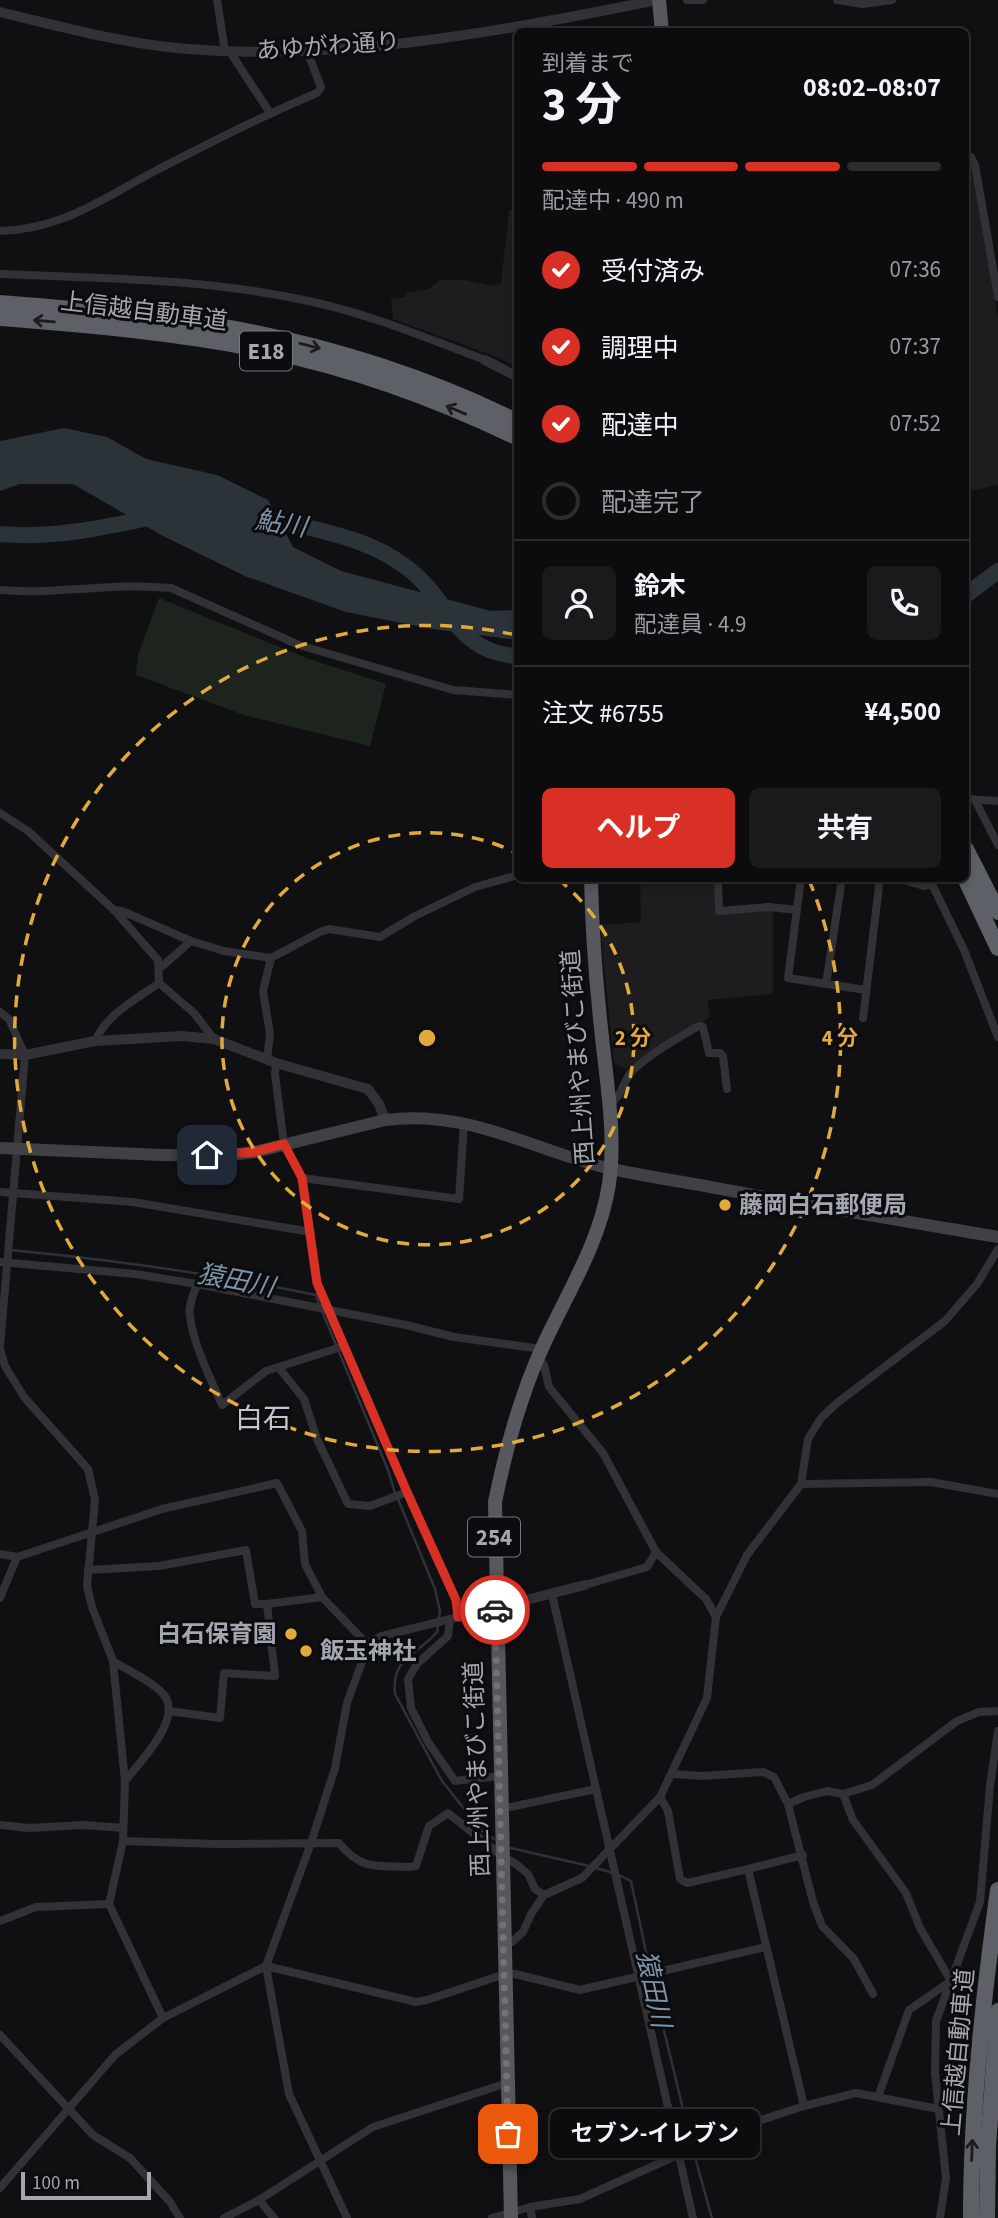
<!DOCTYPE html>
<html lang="ja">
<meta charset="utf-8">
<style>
body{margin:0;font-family:"Source Sans 3","Noto Sans JP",sans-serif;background:#1a1a1c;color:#f1f3f6;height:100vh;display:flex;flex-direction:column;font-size:26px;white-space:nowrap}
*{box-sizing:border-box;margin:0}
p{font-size:23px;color:#9a9b9e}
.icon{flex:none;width:38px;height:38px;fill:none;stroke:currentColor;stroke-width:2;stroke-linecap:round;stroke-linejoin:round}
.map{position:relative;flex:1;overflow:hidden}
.side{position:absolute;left:514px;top:28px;width:455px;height:854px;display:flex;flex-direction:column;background:#0c0c0e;border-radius:10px;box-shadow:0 4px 10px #0003,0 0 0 2px #2c2c2e}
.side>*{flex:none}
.scale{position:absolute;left:21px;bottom:18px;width:130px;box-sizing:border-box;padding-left:7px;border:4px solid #a3a7b1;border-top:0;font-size:19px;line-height:24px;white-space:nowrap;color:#a3a7b1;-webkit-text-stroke:5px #0c0b0d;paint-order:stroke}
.pin{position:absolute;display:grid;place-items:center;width:60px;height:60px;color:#fff;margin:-30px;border-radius:14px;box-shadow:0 4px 10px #0006}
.courier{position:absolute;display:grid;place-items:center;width:70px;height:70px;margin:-35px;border:5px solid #d93025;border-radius:50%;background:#fff;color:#222;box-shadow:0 2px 9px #0007}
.bubble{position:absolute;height:49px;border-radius:10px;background:#0c0c0e;box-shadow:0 4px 10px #0003,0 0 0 2px #2c2c2e;font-size:23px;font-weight:700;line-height:49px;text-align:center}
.headline em{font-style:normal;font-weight:700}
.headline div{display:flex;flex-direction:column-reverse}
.headline{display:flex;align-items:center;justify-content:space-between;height:119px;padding:0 28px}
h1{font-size:46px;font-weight:700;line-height:52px}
.bar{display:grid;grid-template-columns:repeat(4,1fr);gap:10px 7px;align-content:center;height:84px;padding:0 28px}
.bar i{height:9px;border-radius:5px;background:#2c2c2e}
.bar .selected{background:#d93025}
.bar p{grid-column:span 4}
.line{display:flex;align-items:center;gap:18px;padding:0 28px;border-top:2px solid #2c2c2e}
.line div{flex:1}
.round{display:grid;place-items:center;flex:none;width:74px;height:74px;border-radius:10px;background:#1a1a1c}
ol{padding:0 28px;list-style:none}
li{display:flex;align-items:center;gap:21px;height:77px}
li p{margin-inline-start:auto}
li .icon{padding:7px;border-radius:50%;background:#d93025;color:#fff;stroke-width:4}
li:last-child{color:#9a9b9e}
li i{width:38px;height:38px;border:4px solid #2c2c2e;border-radius:50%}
.action{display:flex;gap:14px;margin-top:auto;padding:14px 28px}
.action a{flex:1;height:80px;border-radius:10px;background:#d93025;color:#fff;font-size:28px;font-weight:700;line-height:80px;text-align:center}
.action a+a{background:#1a1a1c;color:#f1f3f6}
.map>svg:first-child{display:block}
</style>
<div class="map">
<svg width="998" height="2218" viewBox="0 0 998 2218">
<rect width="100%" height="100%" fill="#101012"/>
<!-- built -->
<g fill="#1d1d1f">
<path d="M966,161L972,166L998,318V485L966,492Z"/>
<path d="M509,210H518V367L494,356L393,319L391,299L404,297L409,292L428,289L440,280H466L493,286L501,284Z"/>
<path d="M640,879H715L716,914L773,910V994L707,1000L710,1016L702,1023L676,1034L626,1069L614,1063L600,925L641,922Z"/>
</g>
<!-- green -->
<path fill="#1d241e" d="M159,598L309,659L386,684L370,746L244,715L136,675L138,655Z"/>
<!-- water -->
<path fill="#2b3339" d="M64,428L107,437L146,459L217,475L268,500L293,547L341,571L491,611L518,610V640L432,629L346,612L245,576L165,537L73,484H20L0,491V441Z"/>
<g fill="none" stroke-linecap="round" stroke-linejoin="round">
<!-- stream -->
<g stroke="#2b3339" stroke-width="2.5">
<path d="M11,1250C114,1260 215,1274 316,1295L319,1305"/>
<path d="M322,1311L388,1470L395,1493"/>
<path d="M398,1499L435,1589L440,1611L437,1632C417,1656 391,1657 395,1694L442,1781L481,1830L494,1839"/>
<path d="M511,1848L589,1866"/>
<path d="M596,1868L613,1873"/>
<path d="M619,1875L631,1881L650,1971"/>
<path d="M651,1977L693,2150L712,2218"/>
</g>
<!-- river -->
<g stroke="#2b3339" stroke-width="16">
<path d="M260,518C274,519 288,523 302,526C340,535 378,544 410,570C452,603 455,653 518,656"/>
<path d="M0,534C53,539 106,527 158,516"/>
<path d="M966,595L998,571"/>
</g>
<!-- minor -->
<g stroke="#323236" stroke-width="8">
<path d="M217,0L225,51"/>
<path d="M687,0H703"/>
<path d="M837,0L863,4L892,0"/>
<path d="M230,52L270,113"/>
<path d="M966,155L971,157L975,165L998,297"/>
<path d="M0,231C64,229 103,198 157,170C210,143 262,116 317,93L321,87L307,51"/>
<path d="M0,274C104,278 211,279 313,302C372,315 429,339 485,360"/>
<path d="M0,590C57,595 114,582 171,588L299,645L453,690L518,695"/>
<path d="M966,799L998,801"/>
<path d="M975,800L998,845"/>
<path d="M0,813L28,831L114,910L158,960L159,983L194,1013L214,1039"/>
<path d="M718,878L719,911L769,907L797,910"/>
<path d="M801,878L788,978L866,990"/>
<path d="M896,878L924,886L932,884"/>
<path d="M929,878L964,950L998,1037"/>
<path d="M114,910L122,911L191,941L224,951L271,958L320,932L329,929L380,937L415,916L475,887L518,875"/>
<path d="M159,969L191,941"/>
<path d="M826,984L842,878"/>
<path d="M0,1012L9,1019L25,1055L0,1347"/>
<path d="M863,1018L880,878"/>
<path d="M95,1041C107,1014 135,1000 159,983"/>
<path d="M267,1060L270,1034L263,991L271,958"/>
<path d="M276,1063L275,1074L284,1144L302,1178L317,1283L407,1492L456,1600L458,1617"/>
<path d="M609,1104C625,1095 621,1081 634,1069C653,1052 677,1038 699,1026L703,1027L709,1053H720L723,1056L727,1089"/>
<path d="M302,1178L459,1199L464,1123"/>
<path d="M0,1192L133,1202L311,1232"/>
<path d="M0,1262L135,1274L197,1284L406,1325L454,1337L542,1349"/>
<path d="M197,1284C194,1294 188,1305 190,1316C192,1341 212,1382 222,1405L266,1371L344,1346"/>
<path d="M0,1349L5,1366L24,1397L88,1469L95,1500L87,1586L92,1607L113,1661L125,1781L123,1841L109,1904L163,2018"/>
<path d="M539,1358L544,1365L549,1387L603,1453L656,1552L706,1599L716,1617"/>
<path d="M279,1368L304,1399L317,1439L348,1504L370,1506L407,1492"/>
<path d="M801,1484L931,1482L998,1494"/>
<path d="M0,1554L17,1557L162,1509L277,1483L302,1531L305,1564L322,1597L366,1643"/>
<path d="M88,1570L159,1566L246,1550L255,1604H267"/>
<path d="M585,1585L647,1567L656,1552"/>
<path d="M552,1594L693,2218"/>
<path d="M0,1598L17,1557"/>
<path d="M450,1619L448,1636L417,1664L408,1679L411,1708L428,1742L455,1781L500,1776"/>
<path d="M366,1643L382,1636L495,1608"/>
<path d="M113,1661C127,1670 155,1683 164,1695C183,1719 139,1763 125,1781"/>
<path d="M169,1711L220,1718L224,1673L275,1676L267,1604L322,1597"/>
<path d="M673,1774L702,1776L763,1772L774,1777L788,1804L804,1797L827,1791L843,1794L872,1785L957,1721L979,1712L998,1711"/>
<path d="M843,1794L853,1820L906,1893L920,1928L951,1981"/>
<path d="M660,1797L668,1811L680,1879L687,1883L748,1869L804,2106"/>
<path d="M788,1804L813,1902L822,1926L854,1959L873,1994"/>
<path d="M501,1809L596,1789"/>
<path d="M0,1825L29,1828L83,1825L123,1828"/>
<path d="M123,1841L217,1844L339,1843C362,1871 376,1865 409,1867L416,1866L429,1826L448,1813L502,1856L516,1864L528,1874L535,1889L544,1895"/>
<path d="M748,1869L803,1855"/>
<path d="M0,1921L36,1907L109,1904"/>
<path d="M505,1943L512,1942L523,1932L531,1914L544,1895L582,1878L660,1797L707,1698L716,1617L747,1555L801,1484L808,1439L821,1418L837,1403L945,1321L977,1284L998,1249"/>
<path d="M0,2035L93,2135L130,2158L170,2202L180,2218"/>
<path d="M878,2097L909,2010L951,1981"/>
<path d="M0,2188L115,2055L163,2018L266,1966L416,2002L427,2000L505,1974H515L580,1990L766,1947"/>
<path d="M259,2200L274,2218"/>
<path d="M530,2207L532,2218"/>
<path d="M224,2218L259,2200L373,2127L507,2083"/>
<path d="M347,2218L289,2094L266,1966L311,1843L335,1768L347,1703L363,1659L366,1643"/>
<path d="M492,2218L530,2207L580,2199L740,2127L804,2106L856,2093L938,2109"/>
<path d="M940,2218L946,2178L935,2073L936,2021L980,1902L990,1786L998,1731"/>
</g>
<!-- tertiary -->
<g stroke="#323236" stroke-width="10">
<path d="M0,12C59,26 117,42 177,48C336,63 502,31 657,0"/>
<path d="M485,360L518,377"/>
<path d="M0,1054L25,1055L95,1041L182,1036L214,1039L276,1063L368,1089L379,1104L385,1120"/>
<path d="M495,1608L585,1585"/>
</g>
<!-- secondary -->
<path stroke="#404146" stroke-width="12" d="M0,1148L161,1155H230L255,1152L385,1120C469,1109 532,1150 611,1169C640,1175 670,1180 700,1185C799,1204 898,1220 998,1237"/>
<!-- trunk -->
<g stroke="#56585e" stroke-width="14">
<path d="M659,0L662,32"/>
<path d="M511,2218L495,1502C506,1448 520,1396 543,1346C567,1293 600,1243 609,1184C616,1136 607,1085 602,1037C596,983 592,933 591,878"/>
</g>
<!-- motorway -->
<g stroke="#5e6067" stroke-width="16">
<path d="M0,303C76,309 153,315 229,328C329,346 427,377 518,422"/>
<path d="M0,318C90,325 180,333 268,351C355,369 439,400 518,438"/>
<path d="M966,849L998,912"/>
<path d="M965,878L998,948"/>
<path d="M971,2218C971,2108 983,1999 998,1890"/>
<path d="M987,2218L988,2146L998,2011"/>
</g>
</g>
<!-- one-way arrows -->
<defs><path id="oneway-shaft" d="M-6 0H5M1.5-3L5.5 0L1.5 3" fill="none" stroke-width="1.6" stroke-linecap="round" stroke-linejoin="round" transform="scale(1.75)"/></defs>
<g stroke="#1c1c1f">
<use href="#oneway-shaft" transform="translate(44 321) rotate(-175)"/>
<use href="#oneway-shaft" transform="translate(310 346) rotate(14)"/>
<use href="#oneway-shaft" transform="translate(456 410) rotate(-157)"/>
<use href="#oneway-shaft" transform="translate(972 2150) rotate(-88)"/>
</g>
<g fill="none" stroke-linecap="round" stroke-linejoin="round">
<!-- done -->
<path stroke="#707279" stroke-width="7" stroke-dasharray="0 12.6" d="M495,1610L508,2134"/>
<!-- route -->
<path stroke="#d93025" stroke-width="9" d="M207,1155L254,1152L284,1144L302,1178L317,1283L407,1492L456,1600L458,1617L495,1610"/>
</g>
<!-- distance rings -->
<g fill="none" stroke="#e0ab3a" stroke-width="3.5" stroke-dasharray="12 9">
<path d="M558 879A206 206 0 1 1 517 853"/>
<path d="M809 880A413 413 0 1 1 516 635"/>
</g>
<!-- markers -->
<g fill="#e0ab3a" stroke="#0c0b0d" stroke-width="2.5">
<circle cx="725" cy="1205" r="7"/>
<circle cx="291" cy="1634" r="7"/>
<circle cx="306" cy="1651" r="7"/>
</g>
<g text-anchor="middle" stroke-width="6" stroke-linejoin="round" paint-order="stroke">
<!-- shield labels -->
<g fill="#0c0b0d" stroke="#767880" stroke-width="2">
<rect x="240" y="331.5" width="52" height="39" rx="5"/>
<rect x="468" y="1517.5" width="52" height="39" rx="5"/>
</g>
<g font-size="23" font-weight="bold" fill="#a3a7b1">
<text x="266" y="359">E18</text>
<text x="494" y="1545">254</text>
</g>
<!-- street labels -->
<g font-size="24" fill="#a3a7b1" stroke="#0c0b0d">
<text transform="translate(328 46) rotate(-4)" y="8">あゆがわ通り</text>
<text transform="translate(144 311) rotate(7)" y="8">上信越自動車道</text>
<text transform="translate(578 1057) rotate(-94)" y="8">西上州やまびこ街道</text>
<text transform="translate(477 1769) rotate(-92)" y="8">西上州やまびこ街道</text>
<text transform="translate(958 2052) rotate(-85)" y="8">上信越自動車道</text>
</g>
<!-- poi labels -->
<g font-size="24" font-weight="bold" fill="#a3a7b1" stroke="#0c0b0d" text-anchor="start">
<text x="739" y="1213">藤岡白石郵便局</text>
<text x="277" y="1642" text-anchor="end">白石保育園</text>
<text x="320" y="1659">飯玉神社</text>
</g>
<!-- water labels -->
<g font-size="26" font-style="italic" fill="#7c94aa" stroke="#0c0b0d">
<text transform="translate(281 523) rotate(9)" y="9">鮎川</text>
<text transform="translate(236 1280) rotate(11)" y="9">猿田川</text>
<text transform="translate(654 1989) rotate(78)" y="9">猿田川</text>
</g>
<!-- quarter labels -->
<g font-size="28" fill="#c3c6ce" stroke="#0c0b0d">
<text x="263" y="1428">白石</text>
</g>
</g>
<circle cx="427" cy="1038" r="10" fill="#e0ab3a" stroke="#0c0b0d" stroke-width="3.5"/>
<g font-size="21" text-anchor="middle" font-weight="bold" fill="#e0ab3a" stroke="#0c0b0d" stroke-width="6" stroke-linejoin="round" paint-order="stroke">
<text x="633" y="1045">2 分</text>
<text x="840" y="1045">4 分</text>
</g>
</svg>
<div class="scale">100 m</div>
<div class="pin" style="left:508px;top:2134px;background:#ea580c"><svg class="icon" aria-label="bag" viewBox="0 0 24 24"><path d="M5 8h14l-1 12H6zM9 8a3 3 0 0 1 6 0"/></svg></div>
<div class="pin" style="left:207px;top:1155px;background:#1f2937"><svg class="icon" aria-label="home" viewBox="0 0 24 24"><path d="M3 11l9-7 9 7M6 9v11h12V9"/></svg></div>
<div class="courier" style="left:495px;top:1610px"><svg class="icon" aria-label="car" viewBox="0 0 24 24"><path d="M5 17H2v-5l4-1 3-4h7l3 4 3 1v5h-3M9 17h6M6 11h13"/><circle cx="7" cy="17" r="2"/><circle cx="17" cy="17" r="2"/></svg></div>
<div class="bubble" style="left:550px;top:2109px;width:210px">セブン-イレブン</div>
<section class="side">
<div class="headline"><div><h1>3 分</h1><p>到着まで</p></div><em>08:02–08:07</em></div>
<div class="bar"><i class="selected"></i><i class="selected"></i><i class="selected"></i><i></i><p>配達中 · 490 m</p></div>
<ol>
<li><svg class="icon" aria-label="check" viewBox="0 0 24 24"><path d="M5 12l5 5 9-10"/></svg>受付済み<p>07:36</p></li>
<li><svg class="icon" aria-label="check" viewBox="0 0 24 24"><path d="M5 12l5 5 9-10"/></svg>調理中<p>07:37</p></li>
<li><svg class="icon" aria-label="check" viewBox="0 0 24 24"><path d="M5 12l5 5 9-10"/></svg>配達中<p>07:52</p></li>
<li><i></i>配達完了</li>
</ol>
<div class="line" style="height:126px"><a class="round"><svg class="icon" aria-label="person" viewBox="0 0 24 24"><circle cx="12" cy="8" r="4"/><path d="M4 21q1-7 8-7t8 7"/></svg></a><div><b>鈴木</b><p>配達員 · 4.9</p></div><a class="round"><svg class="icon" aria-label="phone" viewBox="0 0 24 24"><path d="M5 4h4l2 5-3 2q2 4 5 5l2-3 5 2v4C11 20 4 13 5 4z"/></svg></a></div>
<div class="line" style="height:91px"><div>注文 #6755</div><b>¥4,500</b></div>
<div class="action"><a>ヘルプ</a><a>共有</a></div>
</section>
</div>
